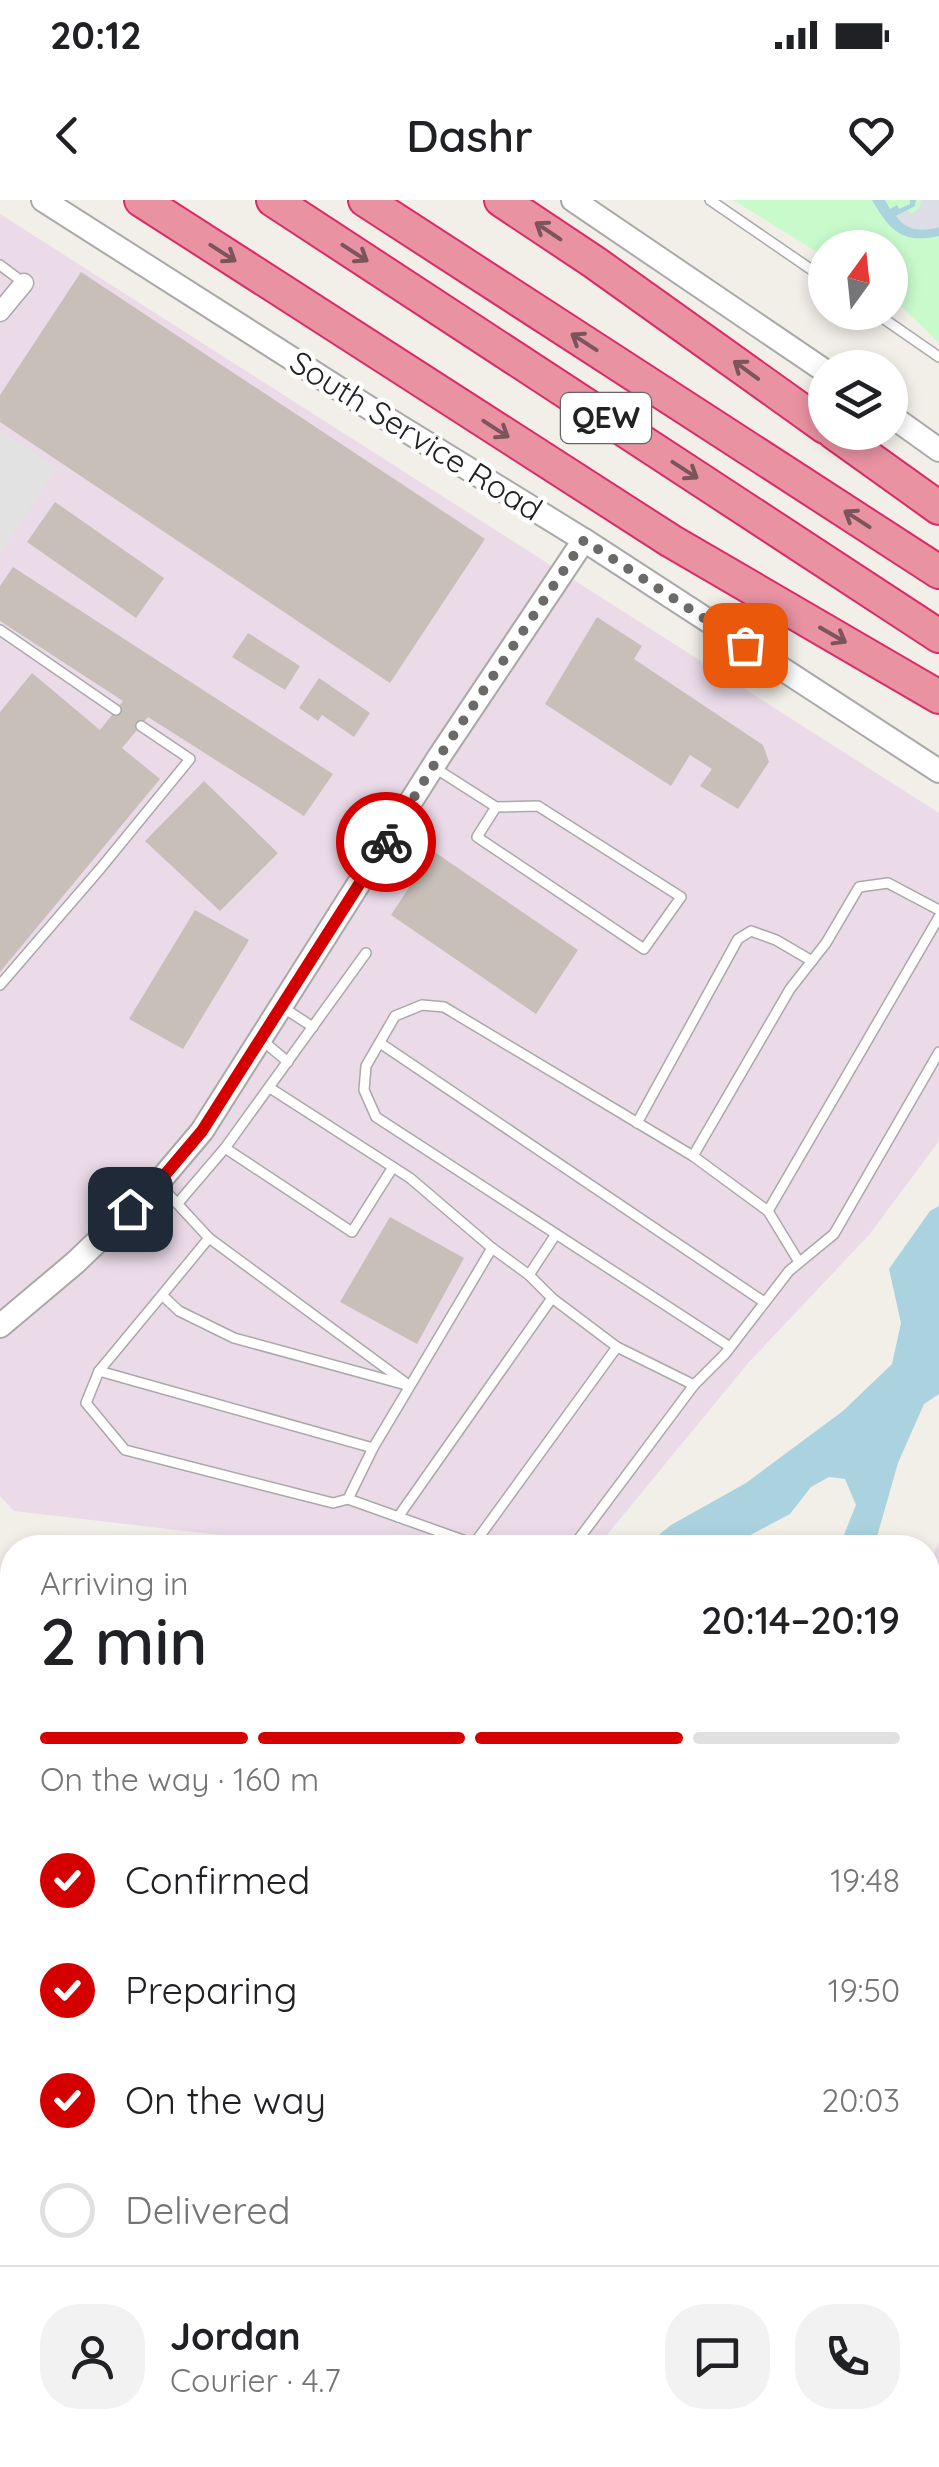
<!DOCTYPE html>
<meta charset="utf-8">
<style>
body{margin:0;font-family:Quicksand,sans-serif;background:#f2f2f2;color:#202124;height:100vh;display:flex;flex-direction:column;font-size:38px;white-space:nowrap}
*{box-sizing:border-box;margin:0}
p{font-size:32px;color:#757577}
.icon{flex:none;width:55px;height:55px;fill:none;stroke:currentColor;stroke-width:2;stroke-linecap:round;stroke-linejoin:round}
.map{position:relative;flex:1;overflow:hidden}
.details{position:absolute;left:0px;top:1335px;width:940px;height:932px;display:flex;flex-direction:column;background:#fff;border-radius:40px 40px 0 0;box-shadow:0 5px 15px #0003}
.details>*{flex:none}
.needle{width:65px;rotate:15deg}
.buttons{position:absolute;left:808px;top:30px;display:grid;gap:20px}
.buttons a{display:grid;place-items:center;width:100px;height:100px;border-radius:50%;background:#fff;box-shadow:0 5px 15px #0003;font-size:50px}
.pin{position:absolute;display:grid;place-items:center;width:85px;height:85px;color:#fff;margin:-42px;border-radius:20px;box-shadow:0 5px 15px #0006}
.courier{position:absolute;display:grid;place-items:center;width:100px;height:100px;margin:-50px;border:8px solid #d40000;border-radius:50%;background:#fff;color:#222;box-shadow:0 2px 12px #0007}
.overview em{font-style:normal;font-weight:600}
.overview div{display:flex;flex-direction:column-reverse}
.overview{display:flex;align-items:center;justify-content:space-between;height:170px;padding:0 40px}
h1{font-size:65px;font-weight:600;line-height:75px}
.bar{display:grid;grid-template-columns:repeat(4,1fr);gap:15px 10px;align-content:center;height:120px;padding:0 40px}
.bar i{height:12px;border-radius:8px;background:#e0e0e0}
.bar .current{background:#d40000}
.bar p{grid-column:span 4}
.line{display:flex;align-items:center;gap:25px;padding:0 40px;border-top:2px solid #e0e0e0}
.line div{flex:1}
.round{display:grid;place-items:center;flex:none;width:105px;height:105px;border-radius:40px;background:#f2f2f2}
ol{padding:0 40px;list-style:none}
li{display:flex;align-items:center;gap:30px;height:110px}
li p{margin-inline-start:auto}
li .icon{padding:10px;border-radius:50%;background:#d40000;color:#fff;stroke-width:4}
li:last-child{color:#757577}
li i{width:55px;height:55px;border:5px solid #e0e0e0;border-radius:50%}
.status{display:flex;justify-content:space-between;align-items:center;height:70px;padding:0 50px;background:#fff;direction:ltr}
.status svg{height:28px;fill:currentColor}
header{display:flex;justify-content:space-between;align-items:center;height:130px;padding:0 40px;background:#fff;font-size:45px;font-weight:600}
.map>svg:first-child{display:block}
</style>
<div class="status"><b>20:12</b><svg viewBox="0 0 49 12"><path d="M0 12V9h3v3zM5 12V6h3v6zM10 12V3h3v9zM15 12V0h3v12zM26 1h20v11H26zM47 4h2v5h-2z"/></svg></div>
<header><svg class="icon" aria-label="back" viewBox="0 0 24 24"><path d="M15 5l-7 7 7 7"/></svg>Dashr<svg class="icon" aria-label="heart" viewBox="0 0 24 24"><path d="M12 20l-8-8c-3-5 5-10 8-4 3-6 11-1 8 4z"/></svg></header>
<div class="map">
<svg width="939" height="2267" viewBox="0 0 939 2267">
<rect width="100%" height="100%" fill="#f2efe9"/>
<!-- industrial -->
<g fill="#ebdbe8">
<path d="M0,14L939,613V941L869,1035L749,1162L597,1347H278L237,1337L14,1311L0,1296Z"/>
<path d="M939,1341V2066L928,2058V1367Z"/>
<path d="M12,1770V2255H893L912,2267H0V1781Z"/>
</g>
<!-- forest -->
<path fill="#add19e" d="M12,1390V1576L6,1575L0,1567V1393Z"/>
<!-- park -->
<path fill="#c8facc" d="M733,0H939V143L904,109L890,99V48H825V57Z"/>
<!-- parking -->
<path fill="#e2e2e2" d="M0,230L57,268L0,353Z"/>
<!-- plaza -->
<path fill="#dddde8" d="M921,0H939V27L928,31L916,30L905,26L897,19L896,16L907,10L910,14L919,9Z"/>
<!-- water -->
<g fill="#aad3df">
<path d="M872,0H885L890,9L897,5L899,9L910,4V0H916L915,6L896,16C906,31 922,32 939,27V36C902,44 890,31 872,0Z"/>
<path d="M939,1006V1194L924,1204L898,1263L874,1347H839L856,1305L845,1279L829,1277L811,1287L790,1314L728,1347H644L671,1325L746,1283L843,1211L892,1164L901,1123L889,1069L930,1011Z"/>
</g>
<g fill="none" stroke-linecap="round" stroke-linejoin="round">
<!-- stream -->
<path stroke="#aad3df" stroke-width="6" d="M1,1557L12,1542"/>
</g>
<!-- building -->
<g fill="#c7bfb8">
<path d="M81,72L485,339L390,483L0,222V195Z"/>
<path d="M55,302L164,378L136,418L27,342Z"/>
<path d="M13,367L333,574L304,616L148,517L122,548L160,579L0,772V512L32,473L100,530L123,501L0,421V386Z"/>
<path d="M597,417L642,446L634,459L763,545L769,562L738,609L700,586L712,569L690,555L671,586L545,504Z"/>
<path d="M248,433L300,466L285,490L232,457Z"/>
<path d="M319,478L370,513L354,537L322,515L318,521L299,508Z"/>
<path d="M204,581L278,653L220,711L145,641Z"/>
<path d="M433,651L578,750L536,814L391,715Z"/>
<path d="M195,710L249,740L183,849L129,819Z"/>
<path d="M390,1017L464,1058L417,1144L340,1102Z"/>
<path d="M939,1778V1985L928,1978V1795Z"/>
</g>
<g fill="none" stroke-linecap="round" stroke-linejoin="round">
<defs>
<g id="service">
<path d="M710,0L825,79"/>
<path d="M0,65L24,83"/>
<path d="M874,112L939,157"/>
<path d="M0,430L116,510"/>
<path d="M435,568L496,607L538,606L681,697L644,749L477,637L496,607"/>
<path d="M0,785L100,669L190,559L141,526"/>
<path d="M282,807L313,827"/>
<path d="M263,841L288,862"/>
<path d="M380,843L764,1102"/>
<path d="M637,923L738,739L751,731L776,740L812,761"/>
<path d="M225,948L352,1032L393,967"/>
<path d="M693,956L768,1011L939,717"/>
<path d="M160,985L209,1038"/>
<path d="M178,1003L225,948L366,753"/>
<path d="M768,1011L799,1062"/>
<path d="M492,1048L529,1075L552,1098L617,1147"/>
<path d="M529,1075L556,1034"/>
<path d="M162,1095L99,1171L86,1203L125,1250L333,1303L348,1299L373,1248L410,1186L209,1038L162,1095L179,1111L234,1138L410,1186L492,1048L410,978L270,888"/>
<path d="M730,1147L376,917L364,890L366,866L395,816L422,805L444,807L693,956L790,789L826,743L859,687L888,683L939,710"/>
<path d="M99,1171L373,1248"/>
<path d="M348,1299L474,1344L617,1147L694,1185L725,1154L789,1071L834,1034L939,852"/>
<path d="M398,1317L552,1098"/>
<path d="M572,1348L694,1185"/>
<path d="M928,1465L939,1450"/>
<path d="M928,2013L939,2021"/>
<path d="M340,2255L353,2267"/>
<path d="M497,2267L507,2255"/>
</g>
<path id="minor" d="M0,112L24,83"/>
<g id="tertiary">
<path d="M43,0L363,204L584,340L939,571"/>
<path d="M573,0L825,171"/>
<path d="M890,215L939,250"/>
<path d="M0,1126L76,1062L158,983L202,931L439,557L584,340"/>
</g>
<g id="motorway">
<path d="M141,0L671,341L939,497"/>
<path d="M273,0L939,436"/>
<path d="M365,0L939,372"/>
<path d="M501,0L594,62L825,227"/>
<path d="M833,232L939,308"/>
</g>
</defs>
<!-- service casing -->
<use href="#service" stroke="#a9a9a9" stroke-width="12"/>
<!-- minor casing -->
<use href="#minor" stroke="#a9a9a9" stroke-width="21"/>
<!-- tertiary casing -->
<use href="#tertiary" stroke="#a9a9a9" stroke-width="26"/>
<!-- motorway casing -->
<use href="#motorway" stroke="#dc2a67" stroke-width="36"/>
<!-- service -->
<use href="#service" stroke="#fff" stroke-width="9"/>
<!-- minor -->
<use href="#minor" stroke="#fff" stroke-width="18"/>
<!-- tertiary -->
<use href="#tertiary" stroke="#fff" stroke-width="22"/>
<!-- motorway -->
<use href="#motorway" stroke="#e892a2" stroke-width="32"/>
<defs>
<g id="rail">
<path d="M0,1608L12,1616"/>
<path d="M928,2196L939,2204"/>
</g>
</defs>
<!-- rail casing -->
<use href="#rail" stroke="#707070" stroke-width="10"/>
<!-- rail -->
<use href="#rail" stroke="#fff" stroke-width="6" stroke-dasharray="19" stroke-linecap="butt"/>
</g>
<!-- one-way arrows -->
<defs><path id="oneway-shaft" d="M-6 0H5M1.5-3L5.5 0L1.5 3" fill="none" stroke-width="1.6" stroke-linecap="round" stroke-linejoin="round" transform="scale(2.5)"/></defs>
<g stroke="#7b545c">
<use href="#oneway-shaft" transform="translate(548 31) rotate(-146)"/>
<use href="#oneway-shaft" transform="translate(223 53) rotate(33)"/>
<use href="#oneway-shaft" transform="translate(355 53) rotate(33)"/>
<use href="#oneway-shaft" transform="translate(584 142) rotate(-147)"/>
<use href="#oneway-shaft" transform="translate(746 170) rotate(-144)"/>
<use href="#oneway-shaft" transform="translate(496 229) rotate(33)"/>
<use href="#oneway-shaft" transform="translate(685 270) rotate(33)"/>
<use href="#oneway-shaft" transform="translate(857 319) rotate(-147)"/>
<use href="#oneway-shaft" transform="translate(833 435) rotate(30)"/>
</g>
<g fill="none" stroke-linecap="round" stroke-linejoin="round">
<!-- done -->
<path stroke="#6b6a68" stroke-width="10" stroke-dasharray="0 18" d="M386,642L439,557L584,340L745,445"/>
<!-- route -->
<path stroke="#d40000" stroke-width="12" d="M130,1009L158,983L202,931L386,642"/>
</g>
<g text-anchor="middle" stroke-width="9" stroke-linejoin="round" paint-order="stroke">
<!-- shield labels -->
<rect fill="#fff" stroke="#646464" stroke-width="2.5" x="561" y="193" width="90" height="50" rx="8"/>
<g font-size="30" font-weight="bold" fill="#222">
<text x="606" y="228">QEW</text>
</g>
<!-- street labels -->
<g font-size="32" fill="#222" stroke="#fff">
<text transform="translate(416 236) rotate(32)" y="11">South Service Road</text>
</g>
</g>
</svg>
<div class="buttons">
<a><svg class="needle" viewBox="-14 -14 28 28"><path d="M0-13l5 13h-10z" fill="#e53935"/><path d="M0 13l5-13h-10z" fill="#757577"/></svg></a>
<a><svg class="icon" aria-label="layers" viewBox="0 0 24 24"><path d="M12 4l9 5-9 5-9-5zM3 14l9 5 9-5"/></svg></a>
</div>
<div class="pin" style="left:745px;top:445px;background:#ea580c"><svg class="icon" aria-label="bag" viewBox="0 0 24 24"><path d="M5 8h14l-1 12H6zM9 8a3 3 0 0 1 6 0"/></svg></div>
<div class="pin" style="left:130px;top:1009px;background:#1f2937"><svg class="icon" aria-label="home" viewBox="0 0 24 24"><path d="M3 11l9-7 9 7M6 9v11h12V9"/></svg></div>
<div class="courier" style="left:386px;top:642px"><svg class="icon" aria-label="bike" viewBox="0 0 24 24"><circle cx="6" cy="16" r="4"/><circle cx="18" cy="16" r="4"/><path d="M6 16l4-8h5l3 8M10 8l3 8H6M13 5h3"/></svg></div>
<section class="details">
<div class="overview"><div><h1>2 min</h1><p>Arriving in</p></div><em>20:14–20:19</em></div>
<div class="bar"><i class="current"></i><i class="current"></i><i class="current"></i><i></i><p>On the way · 160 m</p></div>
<ol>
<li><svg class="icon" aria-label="check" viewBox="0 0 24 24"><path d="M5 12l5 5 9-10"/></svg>Confirmed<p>19:48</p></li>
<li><svg class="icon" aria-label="check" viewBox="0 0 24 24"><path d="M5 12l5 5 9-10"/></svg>Preparing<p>19:50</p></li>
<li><svg class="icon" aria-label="check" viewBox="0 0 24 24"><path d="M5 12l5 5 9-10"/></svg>On the way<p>20:03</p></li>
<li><i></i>Delivered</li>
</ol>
<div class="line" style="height:180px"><a class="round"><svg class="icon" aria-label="person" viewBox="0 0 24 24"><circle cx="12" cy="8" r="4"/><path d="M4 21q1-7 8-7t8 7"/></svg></a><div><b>Jordan</b><p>Courier · 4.7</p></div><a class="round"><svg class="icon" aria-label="chat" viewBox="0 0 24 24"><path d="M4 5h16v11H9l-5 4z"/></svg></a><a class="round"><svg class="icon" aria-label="phone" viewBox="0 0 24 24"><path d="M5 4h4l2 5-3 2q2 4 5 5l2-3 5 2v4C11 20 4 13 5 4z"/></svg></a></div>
</section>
</div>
